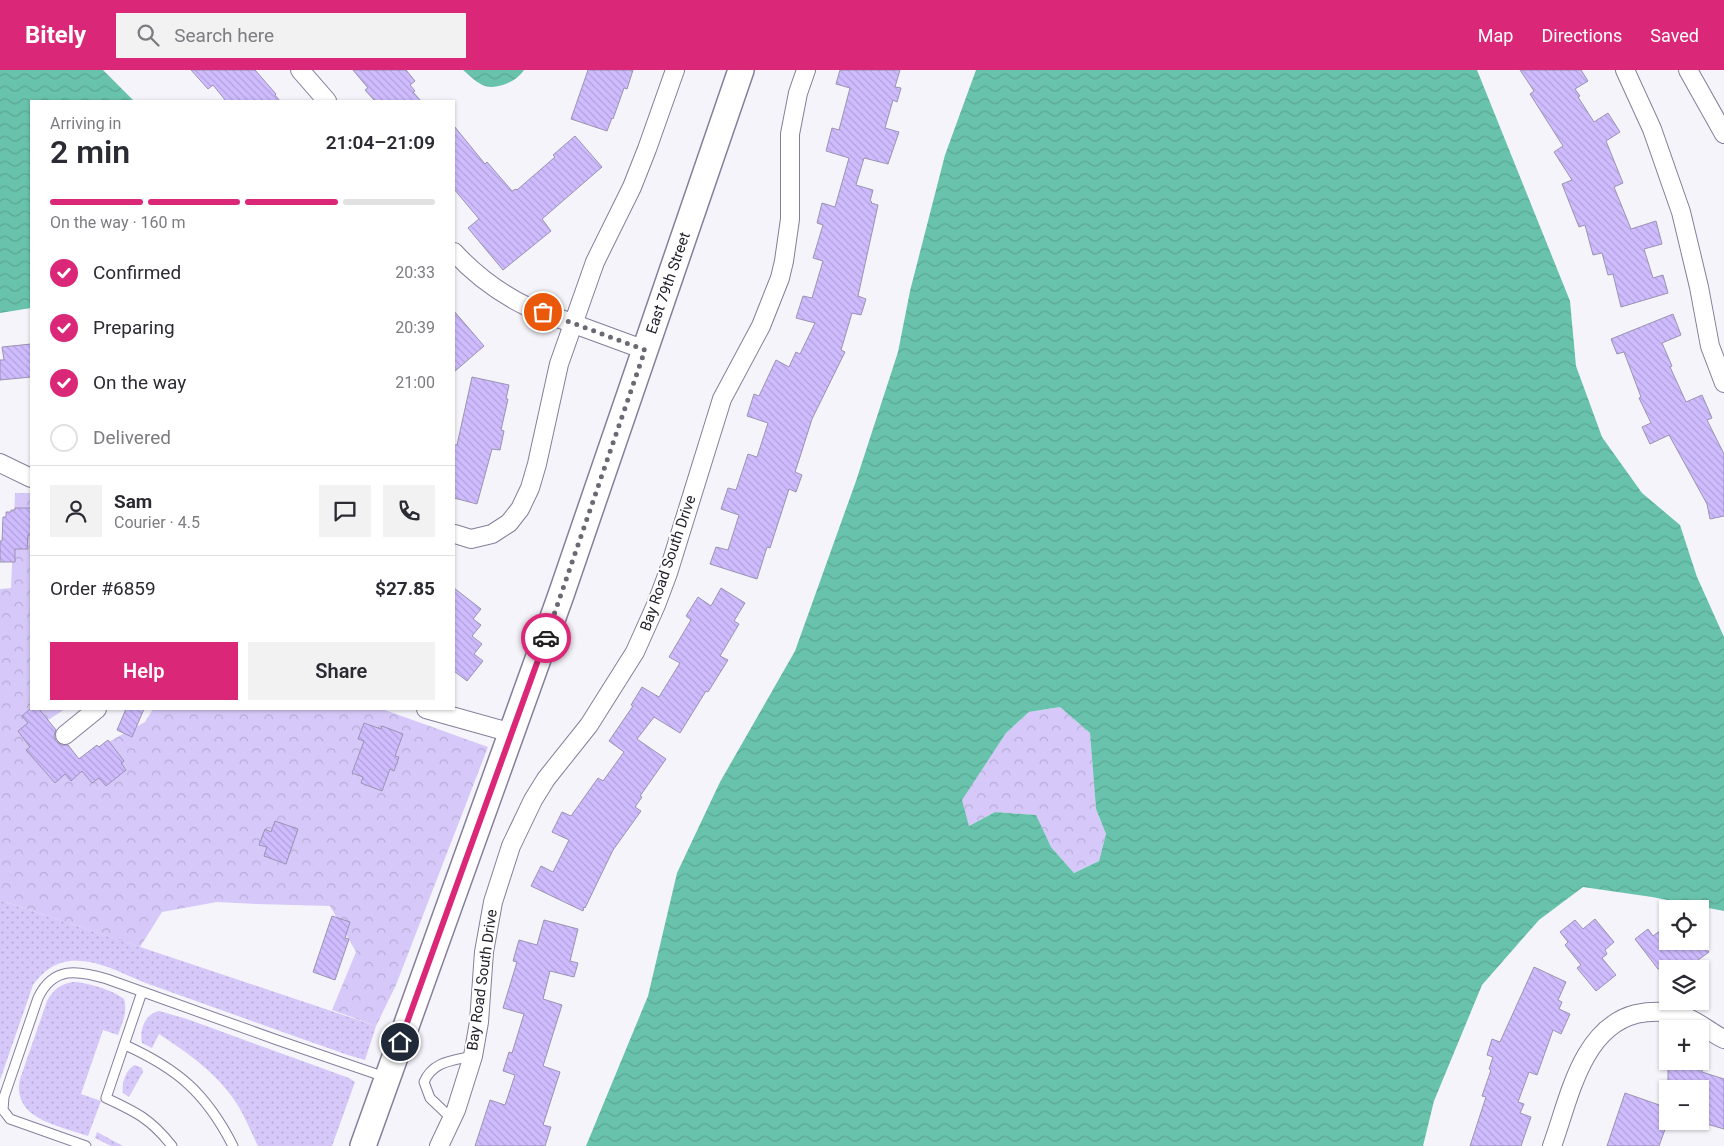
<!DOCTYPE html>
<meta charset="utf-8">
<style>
body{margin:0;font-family:Roboto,sans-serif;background:#f2f2f3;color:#2b2b33;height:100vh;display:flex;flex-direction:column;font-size:19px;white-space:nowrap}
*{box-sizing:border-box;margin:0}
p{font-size:16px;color:#7c7c81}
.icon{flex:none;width:28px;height:28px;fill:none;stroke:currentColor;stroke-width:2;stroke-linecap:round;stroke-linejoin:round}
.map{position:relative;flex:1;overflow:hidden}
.details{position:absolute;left:30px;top:30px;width:425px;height:610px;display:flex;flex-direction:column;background:#fff;border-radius:0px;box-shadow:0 1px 4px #0004}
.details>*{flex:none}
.tools{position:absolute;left:1659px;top:830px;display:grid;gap:10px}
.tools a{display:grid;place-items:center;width:50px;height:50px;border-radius:0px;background:#fff;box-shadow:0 1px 4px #0004;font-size:25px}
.pin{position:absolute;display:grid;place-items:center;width:42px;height:42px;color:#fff;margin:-21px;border:2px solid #fff;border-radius:50%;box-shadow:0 1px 5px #0007}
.courier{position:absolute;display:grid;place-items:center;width:50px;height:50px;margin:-25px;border:4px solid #db2777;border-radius:50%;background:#fff;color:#222;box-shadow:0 1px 6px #0007}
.overview em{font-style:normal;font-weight:600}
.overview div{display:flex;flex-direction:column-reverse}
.overview{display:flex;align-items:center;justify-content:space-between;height:85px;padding:0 20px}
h1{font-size:32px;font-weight:600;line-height:38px}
.bar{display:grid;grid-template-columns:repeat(4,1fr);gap:8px 5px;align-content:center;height:60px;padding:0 20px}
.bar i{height:6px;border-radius:4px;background:#e1e1e2}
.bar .active{background:#db2777}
.bar p{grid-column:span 4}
.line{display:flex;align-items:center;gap:12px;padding:0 20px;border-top:1px solid #e1e1e2}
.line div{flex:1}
.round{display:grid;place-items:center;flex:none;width:52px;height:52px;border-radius:0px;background:#f2f2f3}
ol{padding:0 20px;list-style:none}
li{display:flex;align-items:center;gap:15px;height:55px}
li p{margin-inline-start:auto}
li .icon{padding:5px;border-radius:50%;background:#db2777;color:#fff;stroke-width:4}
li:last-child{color:#7c7c81}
li i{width:28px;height:28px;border:2px solid #e1e1e2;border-radius:50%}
.button{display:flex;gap:10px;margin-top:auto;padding:10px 20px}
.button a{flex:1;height:58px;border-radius:0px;background:#db2777;color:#fff;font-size:20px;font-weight:600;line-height:58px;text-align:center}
.button a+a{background:#f2f2f3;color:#2b2b33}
header{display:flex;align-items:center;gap:30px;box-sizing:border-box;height:70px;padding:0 25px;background:#db2777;color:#fff}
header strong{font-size:24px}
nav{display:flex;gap:28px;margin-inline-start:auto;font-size:18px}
.search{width:350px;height:45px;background:#f2f2f3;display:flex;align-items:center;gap:12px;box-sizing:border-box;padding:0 18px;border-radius:0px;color:#7c7c81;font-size:19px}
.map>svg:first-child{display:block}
</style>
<header>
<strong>Bitely</strong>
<div class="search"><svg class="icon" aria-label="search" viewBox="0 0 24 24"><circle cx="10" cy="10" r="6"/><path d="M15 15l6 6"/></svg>Search here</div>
<nav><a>Map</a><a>Directions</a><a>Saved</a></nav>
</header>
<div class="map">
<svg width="1724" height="1076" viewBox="0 0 1724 1076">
<defs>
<pattern id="grass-dots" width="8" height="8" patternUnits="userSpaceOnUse" patternTransform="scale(1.25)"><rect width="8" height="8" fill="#d6c9f9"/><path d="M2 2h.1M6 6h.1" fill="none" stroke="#b7acd6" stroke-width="1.8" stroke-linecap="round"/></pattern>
<pattern id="forest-crowns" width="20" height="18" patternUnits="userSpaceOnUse" patternTransform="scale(1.25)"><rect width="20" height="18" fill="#d6c9f9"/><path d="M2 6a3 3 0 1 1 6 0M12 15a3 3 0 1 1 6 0" fill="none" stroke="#b7acd6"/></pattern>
<pattern id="water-waves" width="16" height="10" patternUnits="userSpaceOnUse" patternTransform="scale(1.25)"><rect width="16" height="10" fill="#69c3ac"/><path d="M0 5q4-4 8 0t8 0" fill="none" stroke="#5ba794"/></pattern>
<pattern id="building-back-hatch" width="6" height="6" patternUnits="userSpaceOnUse" patternTransform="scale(1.25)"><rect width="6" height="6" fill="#cfbcff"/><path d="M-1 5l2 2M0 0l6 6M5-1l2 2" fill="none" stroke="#b1a1db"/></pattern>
</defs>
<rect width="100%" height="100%" fill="#f5f4fa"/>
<!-- grass -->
<g fill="url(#grass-dots)">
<path d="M0,830L376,956L365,990L348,985C283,962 218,939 154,916C128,907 98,888 70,891C53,893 43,902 33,915L0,1010Z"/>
<path d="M73,912C86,912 113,920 124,929C128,942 122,953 118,965L103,960L81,1024L101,1031L88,1066C60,1056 11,1049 20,1009L47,931C53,920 60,914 73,912Z"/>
<path d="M159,941L187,949L349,1008L355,1012L332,1076H258C251,1062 245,1047 237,1034C217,1003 189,984 159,964L152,978L142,973C139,960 145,944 159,941Z"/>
<path d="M135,995L142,998L143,1002L129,1027L123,1023C121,1014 126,999 135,995Z"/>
<path d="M97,1062L123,1076H111L95,1068Z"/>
</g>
<!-- forest -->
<g fill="url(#forest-crowns)">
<path d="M15,423H31V639H65L36,658L59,699L145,652L153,639H382L488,677L396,915L376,956L332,940L356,882L330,836L256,834L217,832L162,842L140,877L0,830V519L11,518Z"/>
<path d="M1060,637L1090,663L1096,739L1106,764L1099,791L1074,803L1051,777L1035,745L995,742L969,756L961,730L1006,663L1029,642Z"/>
</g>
<!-- water -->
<g fill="url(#water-waves)" fill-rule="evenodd">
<path d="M0,0H103L134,31H31V238L0,243Z"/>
<path d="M463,0H524C517,11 498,20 485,16C478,14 469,5 463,0Z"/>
<path d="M976,0H1477L1570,231L1576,296L1602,367L1642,423L1680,455L1697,507L1724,567V841L1652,827L1583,817L1539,850L1482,915L1434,1031L1423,1076H586L648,926L677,803L720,712L795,581L856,411L898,282L910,221L945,85ZM1060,637L1090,663L1096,739L1106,764L1099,791L1074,803L1051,777L1036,745L995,742L969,756L962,730L1006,663L1029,642Z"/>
</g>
<!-- building -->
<g fill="url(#building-back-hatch)" stroke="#9b93b1">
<path d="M191,0H255L276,24L275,25L280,31H226L213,15L208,19Z"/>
<path d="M353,0H406L415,11L410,15L415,21L413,22L421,31H375L365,20L368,18Z"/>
<path d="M588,0H633L627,19L624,18L613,49L612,48L607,61L571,49Z"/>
<path d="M840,0H900L895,17L901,18L897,32L893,30L885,58L899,62L888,94L864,88L856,115L873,120L870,131L872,132L871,133L878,135L858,226L866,229L861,245L852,243L841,280L845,282L812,349L799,390L795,402L802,405L796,422L789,419L770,478L767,477L757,509L710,494L716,477L728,480L739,445L721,439L728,418L736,420L748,384L757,387L768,353L747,346L754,324L759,326L776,290L789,297L796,282L800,284L815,253L796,248L803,226L812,228L823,191L813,188L823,155L817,153L822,133L835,137L849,88L826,81L832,58L839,60L850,18L836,14Z"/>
<path d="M1520,0H1581L1588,11L1575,19L1580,26L1578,27L1594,52L1608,43L1620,62L1606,71L1623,113L1614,117L1631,159L1656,151L1662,174L1644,179L1653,208L1663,205L1668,223L1621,237L1613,204L1608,205L1602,183L1593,185L1585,155L1579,157L1562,114L1572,110L1554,82L1563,76L1530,24L1534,21Z"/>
<path d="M454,56L485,94L487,92L512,121L516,119L517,120L555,87L553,85L575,66L602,97L542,149L551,161L503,200L468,158L479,149L454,119Z"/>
<path d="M454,241L484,276L454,302Z"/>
<path d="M1673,244L1681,265L1662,273L1672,296L1670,297L1686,332L1702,325L1712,348L1707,350L1724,384V446L1710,449L1707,434L1669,365L1650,374L1642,357L1651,353L1639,328L1641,327L1624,282L1617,284L1611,269Z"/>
<path d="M31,274V307L0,310V290H4L2,277Z"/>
<path d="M472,307L509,315L506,329H508L501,360L504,361L500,380L492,379L477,434L454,428V375H457Z"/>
<path d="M15,438H31V465H28L27,479H15V492H0V471H2L3,447H6V442H11V440H15Z"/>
<path d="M454,518L481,539L473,549L481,555L472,566L482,574L474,584L483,591L467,611L454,601Z"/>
<path d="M721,518L745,533L734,551L739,554L720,586L728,590L708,622L706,621L680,663L654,647L637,669L666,689L640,726L642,727L635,737L641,741L613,780L585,838L584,837L583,841L531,816L541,796L553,802L569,770L552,762L562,742L571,746L598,708L603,711L624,682L609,671L633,636L631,635L642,617L659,627L680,593L669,587L691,550L686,546L698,527L711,536Z"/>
<path d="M30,639H39L56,660L54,666L56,671L62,675H68L79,689L97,675L99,677L108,670L124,691L121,693L126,700L106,716L99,708L92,713L82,701L71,711L65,704L55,713L26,680L30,677L18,661L28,653L22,646Z"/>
<path d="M126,639H144L132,667L117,660Z"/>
<path d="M364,653L381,659L382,656L403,664L395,686L399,687L394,701L390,699L382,721L361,713L363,707L352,703L364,671L358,669Z"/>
<path d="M275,751L298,759L286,794L264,786L267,777L259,775L265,759L271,762Z"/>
<path d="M332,846L350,852L345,868L349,869L335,910L313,902Z"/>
<path d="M1595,849L1614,872L1605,880L1607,884L1602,888L1616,905L1596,921L1577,898L1581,895L1565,875L1568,872L1560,862L1575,850L1583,859Z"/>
<path d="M544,850L578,859L570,891L578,893L574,907L550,901L543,929L562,935L543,996L560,1002L543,1055L551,1057L545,1076H475L490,1030L505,1035L515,1005L503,1001L509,982L512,983L524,944L503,938L517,892L513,891L519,870L537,875Z"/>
<path d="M1668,855V871H1701L1709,882L1686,899H1658L1635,869L1648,859L1653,866Z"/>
<path d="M1534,897L1566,912L1558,930L1562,932L1559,939L1570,944L1561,964L1553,960L1537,1005L1529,1002L1518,1032L1524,1034L1520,1043L1531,1047L1521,1076H1470L1486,1027L1482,1026L1491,1000L1489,999L1493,987L1487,985L1492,969L1500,972Z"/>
<path d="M1668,994H1702V1002L1724,1009V1059L1700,1052V1019H1668Z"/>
<path d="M1625,1023L1665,1037L1661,1052L1667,1054L1659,1076H1607Z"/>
</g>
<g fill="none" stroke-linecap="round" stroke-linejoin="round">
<defs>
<g id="lane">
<path d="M142,922L106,1028C136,1042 151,1049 172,1076"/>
<path d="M125,975C178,999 206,1023 233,1076"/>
<path d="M452,1049L430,1028L424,1012C433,991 452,991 473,986"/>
<path d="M86,1076L10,1049L3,1040L4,1027L38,928C53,896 78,900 107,909L280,971L385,1007"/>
</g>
<g id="street">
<path d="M300,0L327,31"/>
<path d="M1625,0L1652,59L1681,142L1699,217L1710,276L1724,313"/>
<path d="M1688,0L1724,64"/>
<path d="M454,182C475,205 499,223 528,237L645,280"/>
<path d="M0,393L31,408"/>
<path d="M455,464L471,469L492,464L509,453L520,439L530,418L537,394L559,294L595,192L632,117L647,79L675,0"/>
<path d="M426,639L512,663"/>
<path d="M65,665L97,639"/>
<path d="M439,1076L456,1040L473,986L479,952L484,882L493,832L511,776L533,730L546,709L589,655L635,582L656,535L668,503L722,329L761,256L780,208L784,191L790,149V64L798,23L806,0"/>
<path d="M1552,1076C1569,1030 1581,958 1636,944C1651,941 1666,941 1681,945C1697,950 1709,962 1724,969"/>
</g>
<path id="secondary" d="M363,1076L561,525L741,0"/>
</defs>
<!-- lane casing -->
<use href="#lane" stroke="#867e9b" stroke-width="11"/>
<!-- street casing -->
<use href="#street" stroke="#867e9b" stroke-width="20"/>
<!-- secondary casing -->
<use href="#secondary" stroke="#867e9b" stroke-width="28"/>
<!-- lane -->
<use href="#lane" stroke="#fff" stroke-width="9"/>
<!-- street -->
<use href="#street" stroke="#fff" stroke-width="18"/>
<!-- secondary -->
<use href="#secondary" stroke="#fff" stroke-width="25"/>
</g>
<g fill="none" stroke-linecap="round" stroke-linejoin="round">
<!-- done -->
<path stroke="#6c6973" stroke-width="5" stroke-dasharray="0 9" d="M543,242L645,280L546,568"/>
<!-- route -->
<path stroke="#db2777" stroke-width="6" d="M400,972L546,568"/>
</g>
<g text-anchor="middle" stroke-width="4" stroke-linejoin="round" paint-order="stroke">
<!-- street labels -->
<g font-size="15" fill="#221e2a" stroke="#fff">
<text transform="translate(668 213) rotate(-71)" y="5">East 79th Street</text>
<text transform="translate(668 493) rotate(-71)" y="5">Bay Road South Drive</text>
<text transform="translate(482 910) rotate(-82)" y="5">Bay Road South Drive</text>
</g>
</g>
</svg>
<div class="tools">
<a><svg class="icon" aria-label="locate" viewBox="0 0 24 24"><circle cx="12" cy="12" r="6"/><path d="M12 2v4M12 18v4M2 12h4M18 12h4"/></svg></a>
<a><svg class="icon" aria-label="layers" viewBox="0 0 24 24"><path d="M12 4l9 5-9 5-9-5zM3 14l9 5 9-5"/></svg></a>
<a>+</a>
<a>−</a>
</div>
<div class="pin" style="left:543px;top:242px;background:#ea580c"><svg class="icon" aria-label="bag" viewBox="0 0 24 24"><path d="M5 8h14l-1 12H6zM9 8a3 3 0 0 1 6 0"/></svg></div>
<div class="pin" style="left:400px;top:972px;background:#1f2937"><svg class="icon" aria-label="home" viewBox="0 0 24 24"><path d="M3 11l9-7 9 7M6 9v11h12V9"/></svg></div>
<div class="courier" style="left:546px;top:568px"><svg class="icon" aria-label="car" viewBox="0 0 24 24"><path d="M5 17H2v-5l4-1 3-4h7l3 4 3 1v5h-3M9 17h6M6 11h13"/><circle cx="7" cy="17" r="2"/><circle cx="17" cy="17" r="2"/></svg></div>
<section class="details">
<div class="overview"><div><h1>2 min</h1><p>Arriving in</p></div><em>21:04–21:09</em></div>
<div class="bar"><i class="active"></i><i class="active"></i><i class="active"></i><i></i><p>On the way · 160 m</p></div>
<ol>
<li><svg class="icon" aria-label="check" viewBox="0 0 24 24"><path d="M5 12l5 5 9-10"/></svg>Confirmed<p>20:33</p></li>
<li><svg class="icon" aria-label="check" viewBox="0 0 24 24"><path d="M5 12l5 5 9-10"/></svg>Preparing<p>20:39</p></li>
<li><svg class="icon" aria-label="check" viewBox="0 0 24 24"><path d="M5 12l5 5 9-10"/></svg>On the way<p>21:00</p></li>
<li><i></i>Delivered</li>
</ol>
<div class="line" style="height:90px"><a class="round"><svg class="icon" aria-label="person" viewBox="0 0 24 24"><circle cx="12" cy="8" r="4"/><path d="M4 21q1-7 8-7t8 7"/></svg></a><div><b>Sam</b><p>Courier · 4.5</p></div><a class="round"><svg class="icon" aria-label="chat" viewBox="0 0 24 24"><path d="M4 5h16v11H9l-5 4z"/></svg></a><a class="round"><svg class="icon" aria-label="phone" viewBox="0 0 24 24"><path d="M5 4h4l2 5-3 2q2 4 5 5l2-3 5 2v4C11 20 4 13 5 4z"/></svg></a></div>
<div class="line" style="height:65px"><div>Order #6859</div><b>$27.85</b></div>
<div class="button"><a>Help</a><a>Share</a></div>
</section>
</div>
